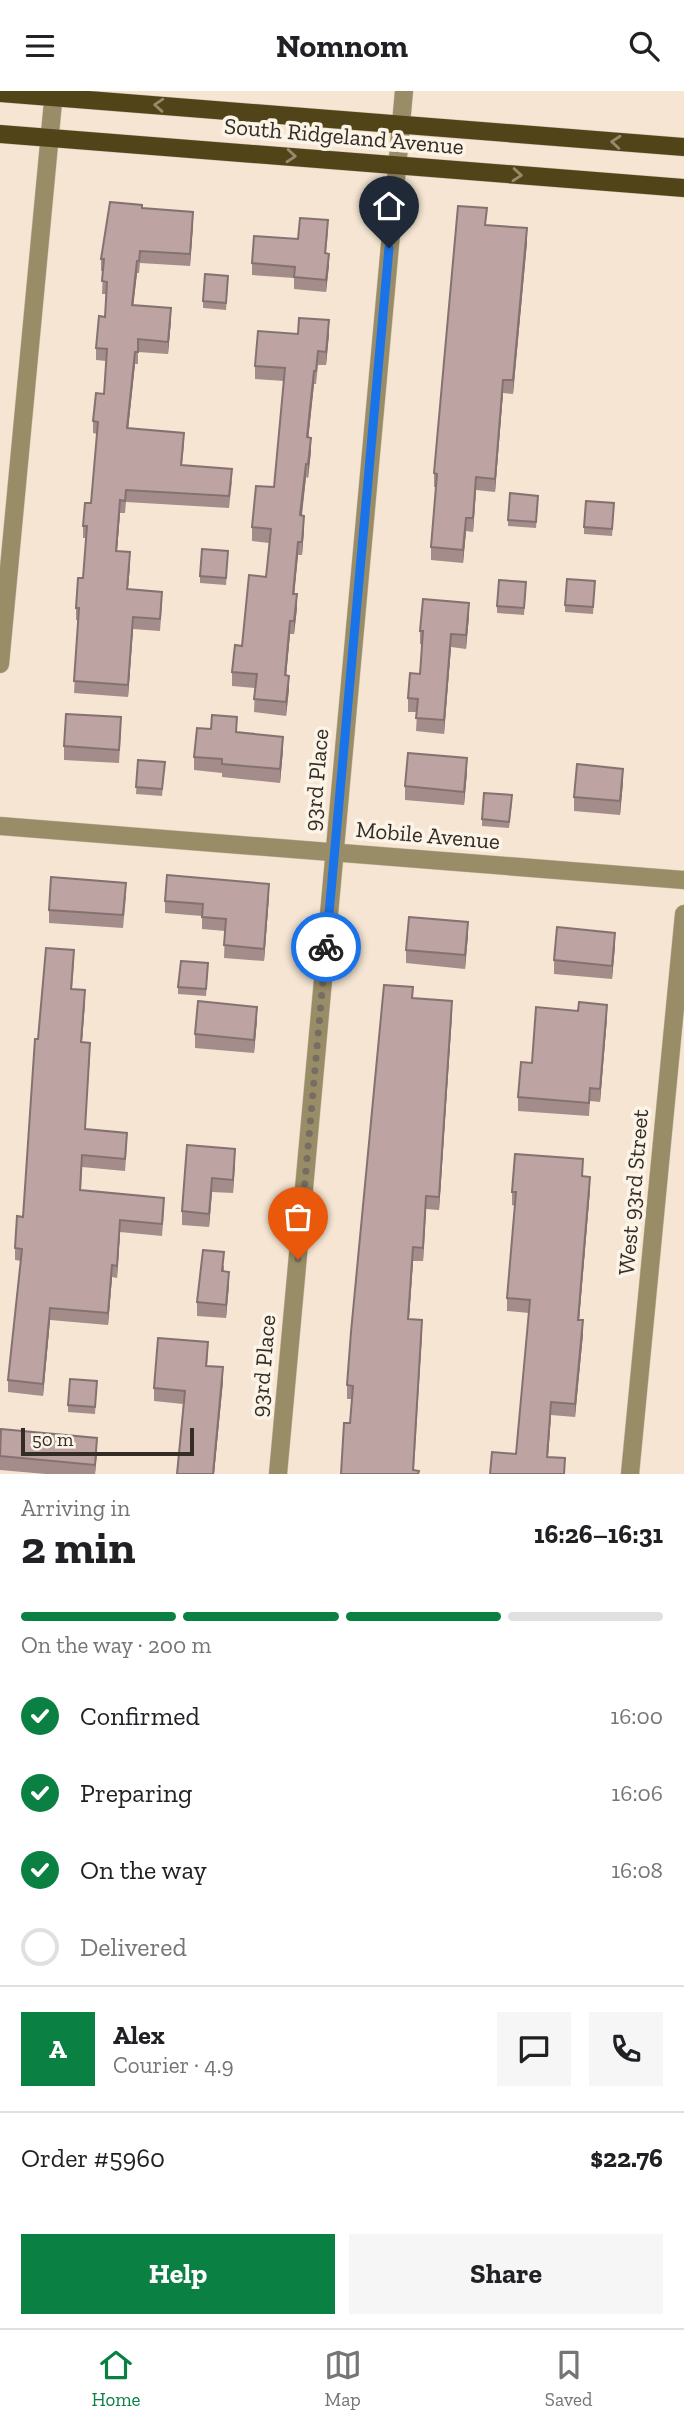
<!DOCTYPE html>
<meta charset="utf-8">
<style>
body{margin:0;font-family:"Zilla Slab",serif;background:#f6f6f6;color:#202124;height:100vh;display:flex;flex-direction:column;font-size:26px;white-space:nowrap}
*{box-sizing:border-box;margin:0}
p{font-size:23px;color:#757577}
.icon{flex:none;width:38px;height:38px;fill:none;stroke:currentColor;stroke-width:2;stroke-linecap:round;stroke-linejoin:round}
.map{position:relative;height:1383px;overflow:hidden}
.sheet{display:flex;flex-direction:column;background:#fff;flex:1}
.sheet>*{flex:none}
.scale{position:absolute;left:21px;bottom:18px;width:173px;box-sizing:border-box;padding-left:7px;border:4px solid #342d26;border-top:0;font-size:19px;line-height:24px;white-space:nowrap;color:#342d26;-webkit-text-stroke:5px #fdf4e8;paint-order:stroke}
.pin{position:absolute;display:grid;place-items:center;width:60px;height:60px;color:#fff;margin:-72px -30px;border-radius:50% 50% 50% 0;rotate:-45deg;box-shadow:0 0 7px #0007}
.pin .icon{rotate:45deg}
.courier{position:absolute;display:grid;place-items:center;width:70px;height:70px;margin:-35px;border:5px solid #1a73e8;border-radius:50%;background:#fff;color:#222;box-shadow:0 2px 9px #0007}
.headline em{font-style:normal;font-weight:800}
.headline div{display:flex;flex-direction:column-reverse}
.headline{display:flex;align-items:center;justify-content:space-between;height:119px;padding:0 21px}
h1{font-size:46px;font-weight:800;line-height:52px}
.bar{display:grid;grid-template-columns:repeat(4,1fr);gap:10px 7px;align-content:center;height:84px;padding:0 21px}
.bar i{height:9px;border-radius:5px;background:#e0e0e0}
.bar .active{background:#0b8043}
.bar p{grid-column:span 4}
.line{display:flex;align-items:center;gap:18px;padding:0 21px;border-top:2px solid #e0e0e0}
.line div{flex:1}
.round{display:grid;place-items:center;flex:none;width:74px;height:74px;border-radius:0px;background:#f6f6f6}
ol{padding:0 21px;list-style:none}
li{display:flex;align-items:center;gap:21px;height:77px}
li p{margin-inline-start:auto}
li .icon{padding:7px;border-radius:50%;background:#0b8043;color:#fff;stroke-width:4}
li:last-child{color:#757577}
li i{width:38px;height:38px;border:4px solid #e0e0e0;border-radius:50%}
.cta{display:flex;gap:14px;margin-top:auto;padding:14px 21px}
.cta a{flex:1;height:80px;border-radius:0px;background:#0b8043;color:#fff;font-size:28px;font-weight:800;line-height:80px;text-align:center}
.cta a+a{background:#f6f6f6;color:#202124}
header{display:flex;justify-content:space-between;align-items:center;height:91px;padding:0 21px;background:#fff;font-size:32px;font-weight:800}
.dock{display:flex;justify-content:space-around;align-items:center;height:98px;border-top:2px solid #e0e0e0;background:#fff;font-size:19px;color:#757577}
.dock a{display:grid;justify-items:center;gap:4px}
.dock .active{color:#0b8043}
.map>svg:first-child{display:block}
</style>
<header><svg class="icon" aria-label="menu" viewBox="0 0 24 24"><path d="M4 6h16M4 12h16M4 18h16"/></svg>Nomnom<svg class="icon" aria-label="search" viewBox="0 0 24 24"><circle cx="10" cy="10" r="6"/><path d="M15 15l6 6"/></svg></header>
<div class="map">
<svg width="684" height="1383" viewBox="0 0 684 1383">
<rect width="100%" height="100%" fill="#f5e5d2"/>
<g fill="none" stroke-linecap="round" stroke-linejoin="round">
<defs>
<g id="minor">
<path d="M0,573L54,0"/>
<path d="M0,735L684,789"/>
<path d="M278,1383L404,0"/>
<path d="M630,1383L684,823"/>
</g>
<g id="major">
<path d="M0,2L684,56"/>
<path d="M0,43L684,97"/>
</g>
</defs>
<!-- minor casing -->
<use href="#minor" stroke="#cec0b0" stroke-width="19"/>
<!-- major casing -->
<use href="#major" stroke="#cec0b0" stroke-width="19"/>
<!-- minor -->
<use href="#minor" stroke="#998d67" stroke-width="18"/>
<!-- major -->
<use href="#major" stroke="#514419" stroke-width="18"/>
</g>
<!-- wall -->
<g fill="#a38c8a">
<path d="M142,117L193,133L190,175L140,172L139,182H137L133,214L171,229L168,263L138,261V273H135L128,337L184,354L182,374L232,390L229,417L126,411L125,422H120L117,460L130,473L128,498L162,513L160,540L133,538L128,606L74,602L78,529H76V517L83,487L86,447H83V435L91,412L97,343L93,342V330L104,303L106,270L96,269V257L105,226L106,203H102L103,180H101V168Z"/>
<path d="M486,134L527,151L513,303L503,302L495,401L476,399L473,441L466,440L463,472L431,469V456L436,396H434V382Z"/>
<path d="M328,141L326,163L329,174L326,201L294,198V187L252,184V172L298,148Z"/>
<path d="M228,192L226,219L203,217V210Z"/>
<path d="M298,243H329L326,274H318L316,293H314L308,347L311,360L308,387L306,386L302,424L304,438L302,464H298L294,503L297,517L294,543H290L286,584L289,598L286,625L254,621L255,597L232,595V581L266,486L269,452L252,450V436L274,396L284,290L255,288V275Z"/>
<path d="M538,412L536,437L508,435V429Z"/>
<path d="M614,419L612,445L584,443V436Z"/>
<path d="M228,460L226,494L200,492V485Z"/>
<path d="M595,490L593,523L565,521V514Z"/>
<path d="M526,498L524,524L497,522V515Z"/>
<path d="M469,525L466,558L451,556L444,643L416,640L417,621H408V607L420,583L422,554L420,553V540Z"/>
<path d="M121,640L119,672L64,669V655Z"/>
<path d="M237,641L283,659L280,692L222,686V682L194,679V666Z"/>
<path d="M138,669L165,671L162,705L136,703Z"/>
<path d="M467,681L464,714L405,709V695Z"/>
<path d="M623,691L620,724L574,720V706Z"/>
<path d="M512,711L509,737L482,735V728Z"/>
<path d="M126,805L123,837L49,832V819Z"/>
<path d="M269,805L264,870L224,867L225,840L202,838V825L165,822V810Z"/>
<path d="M468,844L465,878L406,872V859Z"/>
<path d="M615,855L612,888L554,883V869Z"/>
<path d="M74,871L72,898L85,911L82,951L90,964L85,1038L127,1054L125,1080L82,1076L81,1099L164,1119L162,1145L120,1141L117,1187L112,1186L108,1234L50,1229L43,1305L8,1301V1289L21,1170L15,1169V1157L23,1126L38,948Z"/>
<path d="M208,878L206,905L178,903V896Z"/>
<path d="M413,907L452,923L439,1119L426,1118L423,1170H413L409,1228L422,1242L414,1379L419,1383L350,1332L352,1308H347V1294Z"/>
<path d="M607,927L600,1011L590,1010L589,1025L518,1020V1006L532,972Z"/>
<path d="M257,929L254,962L195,957V943Z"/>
<path d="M187,1054L235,1071L233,1102L212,1101L209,1136L182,1134V1120Z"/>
<path d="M583,1085L590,1099L579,1229L583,1243L575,1326L551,1324L548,1366L565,1367V1383H490L516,1363L529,1222L507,1220V1207L515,1115L512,1114V1101Z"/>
<path d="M224,1174V1180L229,1194L226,1227L197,1225V1211Z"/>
<path d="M208,1264L207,1275L223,1290L214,1383H177L183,1313L154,1310V1297Z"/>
<path d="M97,1290L95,1323L68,1321V1314Z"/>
<path d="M0,1352L97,1361L95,1383H46L0,1379Z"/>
</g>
<!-- shaded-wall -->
<g fill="#847271">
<path d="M193,121V133L190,175V163Z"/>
<path d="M527,137V151L513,303V289Z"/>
<path d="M329,163V174L326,201V189Z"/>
<path d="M137,170V182L132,226V214Z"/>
<path d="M171,217V229L168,263V251Z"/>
<path d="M329,229V243L326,274V261Z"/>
<path d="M135,261V273L127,349V337Z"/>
<path d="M314,280V293L307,360V346Z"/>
<path d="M503,289V302L495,401V388Z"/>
<path d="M311,347V360L308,387V373Z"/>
<path d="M306,373V386L300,438V424Z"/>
<path d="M476,386V399L473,441V427Z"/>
<path d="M120,409V422L116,472V460Z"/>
<path d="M304,425V438L302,464V451Z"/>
<path d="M466,427V440L463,472V459Z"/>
<path d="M298,451V464L293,516V503Z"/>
<path d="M130,461V473L127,510V498Z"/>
<path d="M297,503V517L294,543V530Z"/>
<path d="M469,512V525L466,558V544Z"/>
<path d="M133,526V538L128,606V594Z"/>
<path d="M290,530V543L285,598V584Z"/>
<path d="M451,543V556L444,643V629Z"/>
<path d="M289,585V598L286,625V611Z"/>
<path d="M283,646V659L280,692V678Z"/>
<path d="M467,667V681L464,714V701Z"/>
<path d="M623,678V691L620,724V710Z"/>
<path d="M269,793V805L264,870V858Z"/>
<path d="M468,831V844L465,878V864Z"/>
<path d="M615,842V855L612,888V875Z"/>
<path d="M85,899V911L81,963V951Z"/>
<path d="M452,910V923L439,1119V1106Z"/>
<path d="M607,914V927L600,1011V998Z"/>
<path d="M257,916V929L254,962V949Z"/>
<path d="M235,1058V1071L233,1102V1089Z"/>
<path d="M590,1086V1099L578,1242V1229Z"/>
<path d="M212,1087V1101L209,1136V1123Z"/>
<path d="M426,1105V1118L423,1170V1157Z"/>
<path d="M120,1129V1141L117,1187V1175Z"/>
<path d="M413,1156V1170L408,1241V1228Z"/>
<path d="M112,1174V1186L108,1234V1222Z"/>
<path d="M229,1181V1194L226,1227V1214Z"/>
<path d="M50,1217V1229L43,1305V1293Z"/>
<path d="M422,1229V1242L413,1383Z"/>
<path d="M583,1229V1243L575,1326V1313Z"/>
<path d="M223,1276V1290L214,1383H213Z"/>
<path d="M551,1311V1324L547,1379V1366Z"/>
<path d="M97,1347V1361L95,1383V1374Z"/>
</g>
<!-- building -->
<g fill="#bda3a1" stroke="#847271" stroke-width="2">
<path d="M110,111L142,114V117L193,121L190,163L140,160L139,170H137L132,214L171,217L168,251L138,248V261H135L127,337L184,342L181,374L232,378L229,405L126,399L125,410L120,409L116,460L130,461L127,498L162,501L160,528L133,526L128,594L74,590L79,517H76L78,487H83L87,435H83L85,412H91L98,331L93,330L96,302L104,303L107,258L96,257L99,225L105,226L107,191L102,190L104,168H101Z"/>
<path d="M458,115L487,117L485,134L527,137L513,289H503L495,388L476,386L473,427H466L463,459L431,456L437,383L434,382Z"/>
<path d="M300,127L328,129L325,162L329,163L326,189L294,186L295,176L252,172L254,145L298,148Z"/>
<path d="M205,183L228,185L226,212L203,210Z"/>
<path d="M299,227L329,229L326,261L318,260L316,280H314L307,346L311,347L308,373H306L300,424L304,425L302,451H298L293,503H297L294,530H290L285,584L289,585L286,611L254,608L257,583L232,581L235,554L242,555L249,484L266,486L271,438L252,436L256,395L274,396L285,277L255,275L258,240L298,243Z"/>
<path d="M510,402L538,405L536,431L508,429Z"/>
<path d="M586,410L614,412L612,438L584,436Z"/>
<path d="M202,458L228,460L226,487L200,485Z"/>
<path d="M567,488L595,490L593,516L565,514Z"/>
<path d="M499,489L526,491L524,517L497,515Z"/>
<path d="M423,508L469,512L466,544L451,543L444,629L416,627L418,608L408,607L410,582L420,583L423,540H420Z"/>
<path d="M66,623L121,626L119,659L64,655Z"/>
<path d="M212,624L237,626L236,641L283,646L280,678L222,673V668L194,666L197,637L211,638Z"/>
<path d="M408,662L467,667L464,701L405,695Z"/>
<path d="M138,669L165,671L162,698L136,696Z"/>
<path d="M577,673L623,678L620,710L574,706Z"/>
<path d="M484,702L512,704L509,731L482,728Z"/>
<path d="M167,784L269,793L264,858L224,854L226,828L202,826L203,813L165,810Z"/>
<path d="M51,786L126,792L123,824L49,819Z"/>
<path d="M409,826L468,831L465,864L406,859Z"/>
<path d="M557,836L615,842L612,875L554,869Z"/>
<path d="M46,857L74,859L71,898L85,899L81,951L90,952L85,1038L127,1042L125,1068L82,1064L80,1099L164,1107L162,1133L120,1129L117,1175L112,1174L108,1222L50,1217L43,1293L8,1289L22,1158L15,1157L17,1125L23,1126L35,948H38Z"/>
<path d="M181,870L208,872L206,898L178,896Z"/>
<path d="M384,894L413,896L412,907L452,910L439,1106L426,1105L423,1157L413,1156L408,1228L422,1229L413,1379L419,1380L418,1383H341L344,1332H350L353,1295L347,1294L351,1241Z"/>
<path d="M198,910L257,916L254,949L195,943Z"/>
<path d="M579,911L607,914L600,998L590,997L589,1012L518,1006L521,971L532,972L536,916L578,920Z"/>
<path d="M187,1054L235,1058L233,1089L212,1087L209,1123L182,1120Z"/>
<path d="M515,1063L583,1068L582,1085L590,1086L578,1229H583L575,1313L551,1311L547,1366L565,1367L564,1383H490L492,1361L516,1363L530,1209L507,1207L516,1101H512Z"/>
<path d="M203,1159L224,1161L222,1180L229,1181L226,1214L197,1211Z"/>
<path d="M158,1247L208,1251L206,1275L223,1276L213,1383H177L185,1300L154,1297Z"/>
<path d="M70,1288L97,1290L95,1316L68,1314Z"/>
<path d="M1,1338L97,1347L95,1374L0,1365Z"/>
</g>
<!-- one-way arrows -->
<defs><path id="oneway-chevron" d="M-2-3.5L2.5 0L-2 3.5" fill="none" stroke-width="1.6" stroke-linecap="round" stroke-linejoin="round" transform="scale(1.75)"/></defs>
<g stroke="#968a6c">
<use href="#oneway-chevron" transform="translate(159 14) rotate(-176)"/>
<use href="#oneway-chevron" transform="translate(616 51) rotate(-175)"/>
<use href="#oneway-chevron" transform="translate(291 65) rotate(5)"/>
<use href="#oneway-chevron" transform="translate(517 84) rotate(5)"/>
</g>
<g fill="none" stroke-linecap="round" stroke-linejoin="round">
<!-- done -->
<path stroke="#786d62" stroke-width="7" stroke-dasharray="0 12.6" d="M298,1168L326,856"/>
<!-- route -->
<path stroke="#1a73e8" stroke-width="9" d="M326,856L389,157"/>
</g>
<g text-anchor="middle" stroke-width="7" stroke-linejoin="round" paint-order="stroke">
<!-- street labels -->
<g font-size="23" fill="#342d26" stroke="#fdf4e8">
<text transform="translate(344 45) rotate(5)" y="8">South Ridgeland Avenue</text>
<text transform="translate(316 689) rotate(-85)" y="8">93rd Place</text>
<text transform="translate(428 744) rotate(5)" y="8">Mobile Avenue</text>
<text transform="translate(633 1101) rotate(-85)" y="8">West 93rd Street</text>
<text transform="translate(263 1275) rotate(-85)" y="8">93rd Place</text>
</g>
</g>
</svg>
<div class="scale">50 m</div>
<div class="pin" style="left:298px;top:1168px;background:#ea580c"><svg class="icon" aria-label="bag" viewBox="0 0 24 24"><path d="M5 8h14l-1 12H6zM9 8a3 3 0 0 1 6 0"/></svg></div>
<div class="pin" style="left:389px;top:157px;background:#1f2937"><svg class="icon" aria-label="home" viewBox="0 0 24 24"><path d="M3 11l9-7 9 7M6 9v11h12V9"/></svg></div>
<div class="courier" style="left:326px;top:856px"><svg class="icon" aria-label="bike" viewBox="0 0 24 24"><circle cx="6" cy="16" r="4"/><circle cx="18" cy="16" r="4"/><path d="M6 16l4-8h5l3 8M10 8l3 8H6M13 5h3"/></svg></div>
</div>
<section class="sheet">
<div class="headline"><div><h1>2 min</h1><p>Arriving in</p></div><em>16:26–16:31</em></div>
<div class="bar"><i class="active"></i><i class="active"></i><i class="active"></i><i></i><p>On the way · 200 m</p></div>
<ol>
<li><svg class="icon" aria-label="check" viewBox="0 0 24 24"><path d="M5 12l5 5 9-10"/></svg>Confirmed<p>16:00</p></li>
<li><svg class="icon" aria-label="check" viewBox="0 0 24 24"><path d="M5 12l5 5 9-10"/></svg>Preparing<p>16:06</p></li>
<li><svg class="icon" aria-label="check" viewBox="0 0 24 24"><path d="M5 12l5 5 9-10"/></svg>On the way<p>16:08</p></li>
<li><i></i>Delivered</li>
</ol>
<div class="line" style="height:126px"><b class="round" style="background:#0b8043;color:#fff">A</b><div><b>Alex</b><p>Courier · 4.9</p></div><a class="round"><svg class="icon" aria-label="chat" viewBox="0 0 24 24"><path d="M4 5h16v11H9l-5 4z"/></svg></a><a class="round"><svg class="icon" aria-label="phone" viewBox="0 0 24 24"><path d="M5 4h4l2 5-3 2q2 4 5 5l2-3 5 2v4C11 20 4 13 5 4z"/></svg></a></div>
<div class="line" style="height:91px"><div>Order #5960</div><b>$22.76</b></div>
<div class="cta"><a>Help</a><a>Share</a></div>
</section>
<nav class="dock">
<a class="active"><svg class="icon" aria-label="home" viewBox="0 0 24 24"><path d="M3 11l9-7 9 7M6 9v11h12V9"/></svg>Home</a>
<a><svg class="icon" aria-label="map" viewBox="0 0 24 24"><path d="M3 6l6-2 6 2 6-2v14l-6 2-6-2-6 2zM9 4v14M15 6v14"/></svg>Map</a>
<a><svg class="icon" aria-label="saved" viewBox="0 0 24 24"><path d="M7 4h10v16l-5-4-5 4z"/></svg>Saved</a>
</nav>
